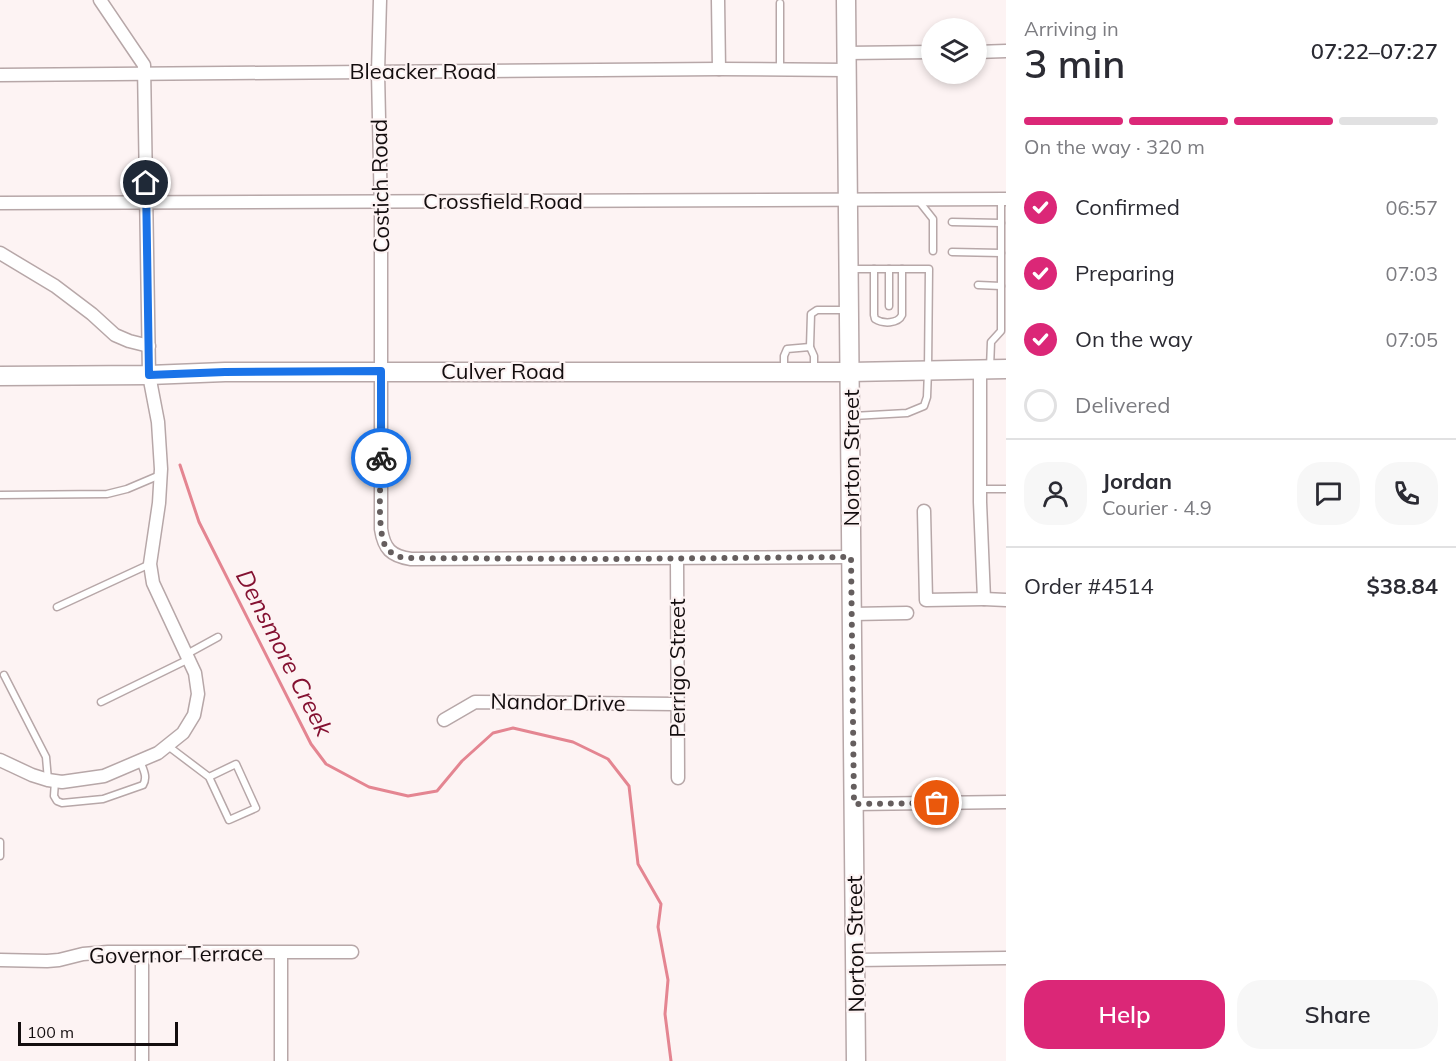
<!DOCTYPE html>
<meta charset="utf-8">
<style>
body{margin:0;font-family:Mulish,sans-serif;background:#f7f7f7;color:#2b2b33;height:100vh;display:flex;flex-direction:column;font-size:22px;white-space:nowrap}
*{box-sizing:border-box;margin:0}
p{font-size:20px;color:#7c7c81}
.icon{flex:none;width:33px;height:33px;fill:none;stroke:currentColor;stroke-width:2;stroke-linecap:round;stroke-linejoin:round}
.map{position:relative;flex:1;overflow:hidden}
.drawer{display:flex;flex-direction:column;background:#fff;width:450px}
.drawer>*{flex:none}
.controls{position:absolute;left:921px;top:18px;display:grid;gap:12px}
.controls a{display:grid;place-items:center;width:66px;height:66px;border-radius:50%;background:#fff;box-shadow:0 3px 9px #0003;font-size:30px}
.scale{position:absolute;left:18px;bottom:15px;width:160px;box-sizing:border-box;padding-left:6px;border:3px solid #130d0e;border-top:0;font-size:16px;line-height:21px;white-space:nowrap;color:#130d0e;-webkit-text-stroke:4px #fdf3f3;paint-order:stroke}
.pin{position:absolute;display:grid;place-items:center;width:51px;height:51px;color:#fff;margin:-26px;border:3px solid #fff;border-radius:50%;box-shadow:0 2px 6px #0007}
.courier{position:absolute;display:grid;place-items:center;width:60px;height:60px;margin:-30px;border:4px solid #1a73e8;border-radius:50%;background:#fff;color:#222;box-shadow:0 2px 8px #0007}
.head em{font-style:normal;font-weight:600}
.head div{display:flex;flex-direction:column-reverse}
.head{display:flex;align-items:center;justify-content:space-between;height:102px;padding:0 18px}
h1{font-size:39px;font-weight:600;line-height:45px}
.bar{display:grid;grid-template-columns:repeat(4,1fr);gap:9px 6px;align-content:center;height:72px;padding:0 18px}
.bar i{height:8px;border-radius:4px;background:#e1e1e2}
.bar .active{background:#db2777}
.bar p{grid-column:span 4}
.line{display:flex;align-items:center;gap:15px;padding:0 18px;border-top:2px solid #e1e1e2}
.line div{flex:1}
.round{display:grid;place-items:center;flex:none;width:63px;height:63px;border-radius:24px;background:#f7f7f7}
ol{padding:0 18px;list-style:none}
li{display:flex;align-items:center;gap:18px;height:66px}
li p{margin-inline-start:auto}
li .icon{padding:6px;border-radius:50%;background:#db2777;color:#fff;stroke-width:4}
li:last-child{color:#7c7c81}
li i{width:33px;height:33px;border:3px solid #e1e1e2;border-radius:50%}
.primary-button{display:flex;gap:12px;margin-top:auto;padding:12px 18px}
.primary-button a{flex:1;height:69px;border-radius:24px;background:#db2777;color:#fff;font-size:24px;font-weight:600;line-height:69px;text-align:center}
.primary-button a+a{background:#f7f7f7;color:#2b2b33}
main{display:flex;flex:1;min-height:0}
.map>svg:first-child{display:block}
</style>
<main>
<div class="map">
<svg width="1006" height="1061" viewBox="0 0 1006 1061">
<rect width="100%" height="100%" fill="#fdf3f3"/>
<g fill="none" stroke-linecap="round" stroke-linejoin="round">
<!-- stream -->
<path stroke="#e48591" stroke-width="3" d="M180,465L199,522L311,744L326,764L369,787L408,796L437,791L462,761L493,733L513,728L573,742L608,759L629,786L638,864L661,904L658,927L668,980L665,1014L671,1061"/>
<defs>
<g id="lane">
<path d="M780,69V3"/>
<path d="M918,200L933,219V251"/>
<path d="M952,222L1001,223"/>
<path d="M952,252L1001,253"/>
<path d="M849,269H929L928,370L927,397L924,406L907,413L853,416"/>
<path d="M874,269V315L875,319C883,324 898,324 902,315V269"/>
<path d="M889,269V306"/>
<path d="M978,285L1001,286"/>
<path d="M990,368L991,342L1001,331V199"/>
<path d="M784,369V356L787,349L810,347"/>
<path d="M814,369V356L810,347L811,314L817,310H845"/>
<path d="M980,489H1006"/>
<path d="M0,495L107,494L127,489L160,475"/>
<path d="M57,607L150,564"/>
<path d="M187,654L218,637"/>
<path d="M4,675L46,757L48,780"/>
<path d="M101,702L189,659"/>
<path d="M168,746L209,777L229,820L256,808L236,764L209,777"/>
<path d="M55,781L54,796L57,801L62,803L103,799L143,785C148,777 143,769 140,761"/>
<path d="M0,842V856"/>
</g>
<g id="street">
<path d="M380,0L378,72L381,214V529C384,549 391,556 411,559L851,557"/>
<path d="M718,0L719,69"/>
<path d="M976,52L1006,51"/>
<path d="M846,53L932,52"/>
<path d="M0,75L719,69L846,70"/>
<path d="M0,203L1006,199"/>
<path d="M0,253L55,286L92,314L115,335L129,341L149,346"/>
<path d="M924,511L926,600L984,599L980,502V369"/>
<path d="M677,559L678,778"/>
<path d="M984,599L1006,600"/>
<path d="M852,614L907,613"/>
<path d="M444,720L475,702L676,704"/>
<path d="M0,760L32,775L48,780L62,782L104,776L158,753L183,733L194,715L198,694L195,673L153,583L150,564L159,503L161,469L158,422L149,375L144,65L100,0"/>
<path d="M854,804L1006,802"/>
<path d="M281,953V1061"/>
<path d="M0,960L47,961L59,960L83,954L108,952H352"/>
<path d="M855,960L1006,958"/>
<path d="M142,1061V953"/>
</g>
<g id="secondary">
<path d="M846,0L856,1061"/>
<path d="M0,376L149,375L225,372H850L1006,369"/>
</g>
</defs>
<!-- lane casing -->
<use href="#lane" stroke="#b7a7a8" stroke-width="9"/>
<!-- street casing -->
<use href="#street" stroke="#b7a7a8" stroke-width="15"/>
<!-- secondary casing -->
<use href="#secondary" stroke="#b7a7a8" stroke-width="21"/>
<!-- lane -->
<use href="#lane" stroke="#fff" stroke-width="6"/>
<!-- street -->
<use href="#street" stroke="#fff" stroke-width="12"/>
<!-- secondary -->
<use href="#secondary" stroke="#fff" stroke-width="18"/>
</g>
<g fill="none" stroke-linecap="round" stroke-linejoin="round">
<!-- done -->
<path stroke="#655e5e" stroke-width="6" stroke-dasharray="0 10.8" d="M381,458C381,478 376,535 387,549C392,554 397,556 404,558L610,559L851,557L854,804L937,803"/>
<!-- route -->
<path stroke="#1a73e8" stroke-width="8" d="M146,183L149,375L225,372L381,371V458"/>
</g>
<g text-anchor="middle" stroke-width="4.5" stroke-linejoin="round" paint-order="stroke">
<!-- street labels -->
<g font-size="22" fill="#130d0e" stroke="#fdf3f3">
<text x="423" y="79">Bleacker Road</text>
<text transform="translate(380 186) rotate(-91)" y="8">Costich Road</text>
<text x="503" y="209">Crossfield Road</text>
<text x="503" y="379">Culver Road</text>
<text transform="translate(851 458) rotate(-90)" y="8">Norton Street</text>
<text transform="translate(677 668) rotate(-90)" y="8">Perrigo Street</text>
<text transform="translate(558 702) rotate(1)" y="8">Nandor Drive</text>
<text transform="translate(855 944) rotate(-91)" y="8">Norton Street</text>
<text transform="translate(176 954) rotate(-1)" y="8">Governor Terrace</text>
</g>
<!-- water labels -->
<g font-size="24" font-style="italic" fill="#841131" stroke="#fdf3f3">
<text transform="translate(284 653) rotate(63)" y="8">Densmore Creek</text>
</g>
</g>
</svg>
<div class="controls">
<a><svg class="icon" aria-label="layers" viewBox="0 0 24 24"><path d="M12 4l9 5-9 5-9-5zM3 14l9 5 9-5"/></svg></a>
</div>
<div class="scale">100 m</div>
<div class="pin" style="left:937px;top:803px;background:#ea580c"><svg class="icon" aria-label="bag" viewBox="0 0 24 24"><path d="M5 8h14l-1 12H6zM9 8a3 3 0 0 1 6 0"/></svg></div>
<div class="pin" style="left:146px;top:183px;background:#1f2937"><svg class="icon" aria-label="home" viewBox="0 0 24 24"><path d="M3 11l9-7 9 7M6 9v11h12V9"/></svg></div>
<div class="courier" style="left:381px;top:458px"><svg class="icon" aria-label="bike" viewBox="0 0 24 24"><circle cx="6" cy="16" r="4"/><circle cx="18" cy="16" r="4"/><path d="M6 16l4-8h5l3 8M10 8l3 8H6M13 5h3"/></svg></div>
</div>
<section class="drawer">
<div class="head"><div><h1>3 min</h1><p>Arriving in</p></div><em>07:22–07:27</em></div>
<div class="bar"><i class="active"></i><i class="active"></i><i class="active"></i><i></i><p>On the way · 320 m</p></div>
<ol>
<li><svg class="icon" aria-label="check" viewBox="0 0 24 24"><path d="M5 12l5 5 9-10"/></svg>Confirmed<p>06:57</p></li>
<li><svg class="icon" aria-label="check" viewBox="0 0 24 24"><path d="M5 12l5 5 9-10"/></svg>Preparing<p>07:03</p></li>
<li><svg class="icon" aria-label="check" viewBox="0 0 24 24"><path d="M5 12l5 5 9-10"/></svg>On the way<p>07:05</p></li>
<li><i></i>Delivered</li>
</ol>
<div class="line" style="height:108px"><a class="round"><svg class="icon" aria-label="person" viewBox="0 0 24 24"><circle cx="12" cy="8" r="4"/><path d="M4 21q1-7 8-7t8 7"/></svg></a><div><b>Jordan</b><p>Courier · 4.9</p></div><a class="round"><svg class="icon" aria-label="chat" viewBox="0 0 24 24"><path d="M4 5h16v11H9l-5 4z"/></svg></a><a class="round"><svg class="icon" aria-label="phone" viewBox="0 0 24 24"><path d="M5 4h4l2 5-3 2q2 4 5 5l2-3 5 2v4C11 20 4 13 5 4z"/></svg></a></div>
<div class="line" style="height:78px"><div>Order #4514</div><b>$38.84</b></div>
<div class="primary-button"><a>Help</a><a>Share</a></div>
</section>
</main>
